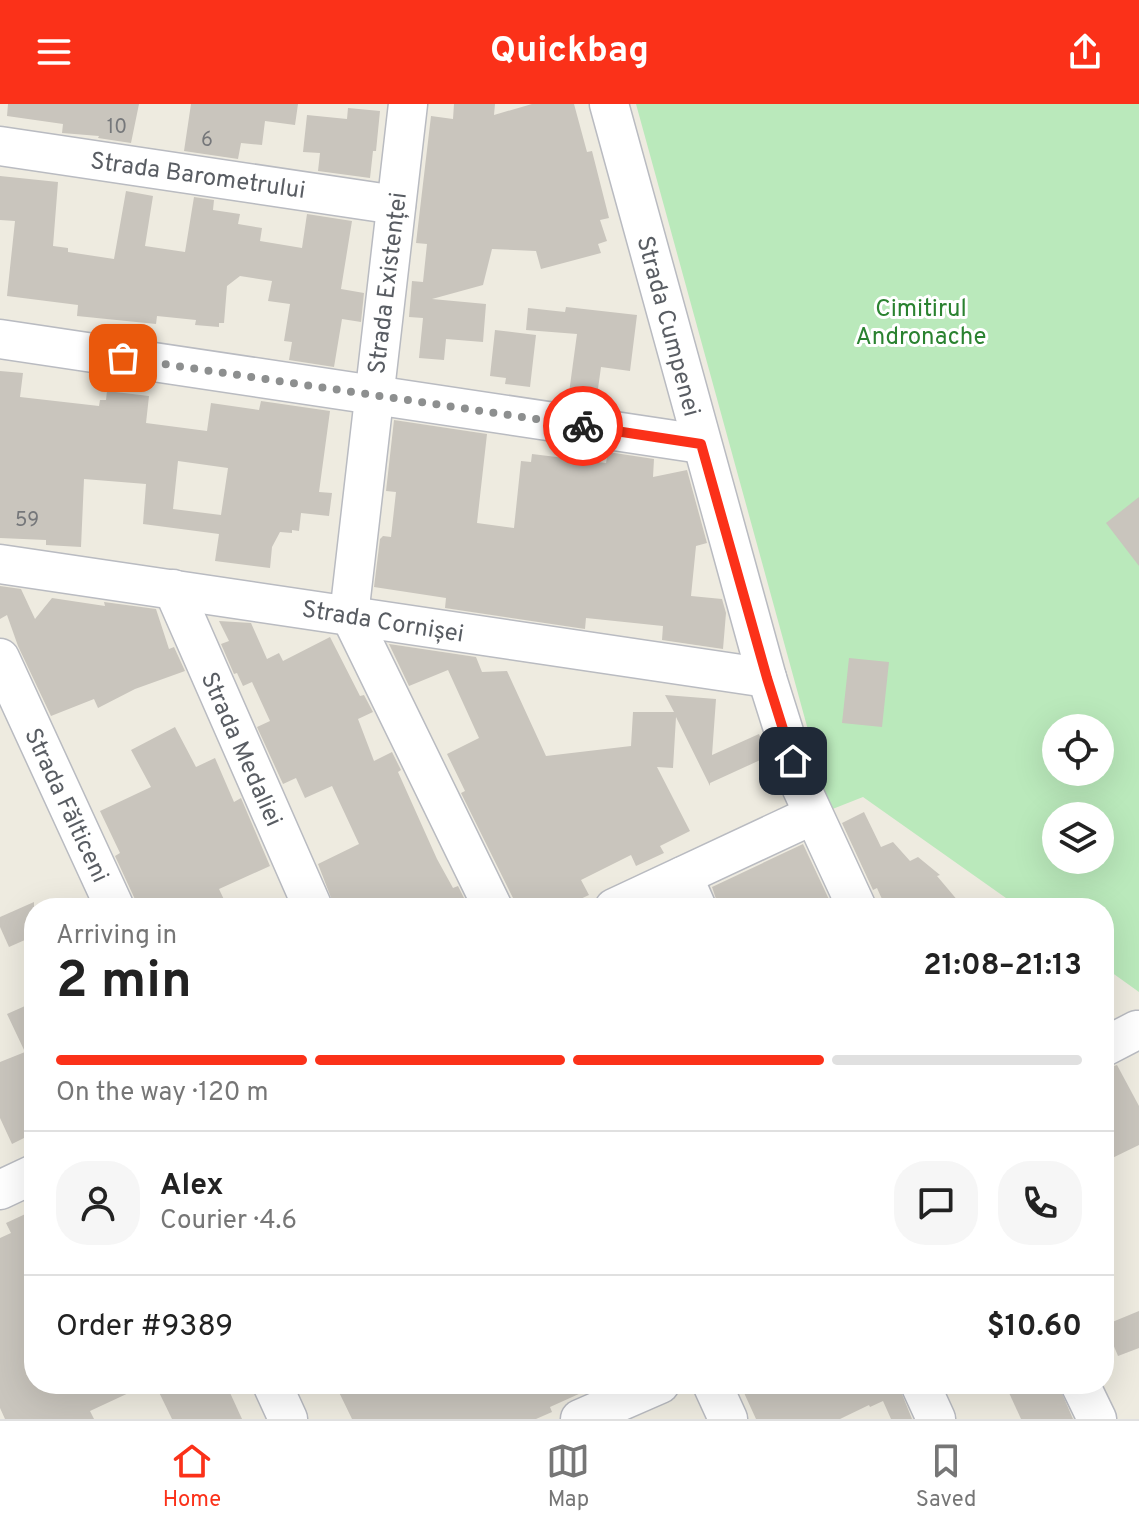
<!DOCTYPE html>
<meta charset="utf-8">
<style>
body{margin:0;font-family:Overpass,sans-serif;background:#f6f6f6;color:#222;height:100vh;display:flex;flex-direction:column;font-size:30px;white-space:nowrap}
*{box-sizing:border-box;margin:0}
p{font-size:26px;color:#767676}
.icon{flex:none;width:44px;height:44px;fill:none;stroke:currentColor;stroke-width:2;stroke-linecap:round;stroke-linejoin:round}
.map{position:relative;flex:1;overflow:hidden}
.drawer{position:absolute;left:24px;top:794px;width:1090px;height:496px;display:flex;flex-direction:column;background:#fff;border-radius:32px;box-shadow:0 8px 32px #0002}
.drawer>*{flex:none}
.fabs{position:absolute;left:1042px;top:610px;display:grid;gap:16px}
.fabs a{display:grid;place-items:center;width:72px;height:72px;border-radius:50%;background:#fff;box-shadow:0 8px 32px #0002;font-size:40px}
.pin{position:absolute;display:grid;place-items:center;width:68px;height:68px;color:#fff;margin:-34px;border-radius:16px;box-shadow:0 4px 12px #0006}
.courier{position:absolute;display:grid;place-items:center;width:80px;height:80px;margin:-40px;border:6px solid #fb3119;border-radius:50%;background:#fff;color:#222;box-shadow:0 2px 10px #0007}
.summary em{font-style:normal;font-weight:700}
.summary div{display:flex;flex-direction:column-reverse}
.summary{display:flex;align-items:center;justify-content:space-between;height:136px;padding:0 32px}
h1{font-size:52px;font-weight:700;line-height:60px}
.bar{display:grid;grid-template-columns:repeat(4,1fr);gap:12px 8px;align-content:center;height:96px;padding:0 32px}
.bar i{height:10px;border-radius:6px;background:#e0e0e0}
.bar .selected{background:#fb3119}
.bar p{grid-column:span 4}
.line{display:flex;align-items:center;gap:20px;padding:0 32px;border-top:2px solid #e0e0e0}
.line div{flex:1}
.round{display:grid;place-items:center;flex:none;width:84px;height:84px;border-radius:32px;background:#f6f6f6}
header{display:flex;justify-content:space-between;align-items:center;height:104px;padding:0 32px;background:#fb3119;color:#fff;font-size:36px;font-weight:700}
.tabs{display:flex;justify-content:space-around;align-items:center;height:112px;border-top:2px solid #e0e0e0;background:#fff;font-size:22px;color:#767676}
.tabs a{display:grid;justify-items:center;gap:4px}
.tabs .selected{color:#fb3119}
.map>svg:first-child{display:block}
</style>
<header><svg class="icon" aria-label="menu" viewBox="0 0 24 24"><path d="M4 6h16M4 12h16M4 18h16"/></svg>Quickbag<svg class="icon" aria-label="share" viewBox="0 0 24 24"><path d="M12 15V3M7 8l5-5 5 5M5 13v7h14v-7"/></svg></header>
<div class="map">
<svg width="1139" height="1315" viewBox="0 0 1139 1315">
<rect width="100%" height="100%" fill="#eeebe0"/>
<!-- green -->
<path fill="#bae9bb" fill-rule="evenodd" d="M636,0H1139V888L1104,863V804H1020L863,693L830,706ZM1056,624H1100V668H1056ZM1056,712H1100V756H1056Z"/>
<!-- building -->
<g fill="#c9c5bd" fill-rule="evenodd">
<path d="M8,0H139L131,39L98,34L99,32L62,29L63,20L7,12Z"/>
<path d="M191,0H298L295,21L265,17L262,41L241,39L238,55L184,47Z"/>
<path d="M454,0H495L494,11L532,0H574L587,48L592,47L609,114L600,116L607,137L598,140L601,149L541,165L536,147L492,145L483,181L432,195L486,200L483,238L446,235L444,256L419,254L423,214L409,213L412,177L423,178L427,140L416,139L431,12L453,15Z"/>
<path d="M348,4L380,7L376,47H373L370,74L318,67L320,49L303,48L307,11L347,15Z"/>
<path d="M0,72L58,78L53,142L68,144V148L114,155L126,87L153,92L145,142L185,148L194,93L214,96L213,106L240,110L238,120L262,124L260,137L302,144L307,110L352,117L341,185L364,189L361,218L342,215L334,263L289,256L292,238L284,237L290,200L268,197L272,177L240,172L227,182L224,219H219V223L195,221L196,216L157,212L156,220L77,212L78,201L7,192L15,117L0,116Z"/>
<path d="M566,203L637,211L630,267L601,263L597,292L569,289L577,230L526,226L528,204L565,208Z"/>
<path d="M495,226L536,231L530,283L505,280L506,274L490,272Z"/>
<path d="M0,267L23,269L20,293L99,302L100,296H106L107,287L149,292L146,319L207,327L211,299L259,306L261,297L330,307L319,388L332,389L329,412L301,409L299,427L292,426V429L280,428L272,443L270,464L215,457L219,430L143,420L146,380L84,375L81,443L46,441V436L0,434ZM178,357L228,364L221,411L173,405Z"/>
<path d="M394,316L487,330L477,419L514,424L521,357L531,358L532,350L606,359L608,348L654,355L653,373L687,366L707,439L696,442L691,492L722,495L726,509L723,545L662,536L663,522L586,514L585,525L445,504L446,494L374,483L380,435L383,432L391,433L396,388L386,387Z"/>
<path d="M1139,393V462L1106,419Z"/>
<path d="M0,482L21,485L35,515L52,494L105,502L104,498L156,505L169,545L174,543L185,567L135,585L98,604L94,595L51,612L18,542L7,511L0,515Z"/>
<path d="M219,517L251,519L267,555L279,549L283,557L330,533L360,592L364,591L373,608L358,615L374,657L392,648L401,666L398,668L437,755L453,784L458,782L469,804H335L318,760L359,740L332,682L305,694L296,674L283,680L257,623L270,617L252,578L243,582L237,569L234,570L221,540L229,537Z"/>
<path d="M389,540L476,553L482,568L507,567L546,652L631,642L633,608H674L665,591L716,595L712,651L759,630L769,652L710,679V682L676,613L673,664L657,663L690,727L660,742L664,749L636,762L631,751L581,776L589,791L561,804H515L513,794L461,689L465,687L447,650L479,634L448,566L409,582Z"/>
<path d="M849,554L889,558L882,623L842,619Z"/>
<path d="M175,623L196,663L215,654L234,698L241,694L270,762L219,785L228,804H139L115,752L120,749L100,707L151,683L131,646Z"/>
<path d="M864,708L881,743L893,738L910,757L918,753L940,771L937,772L964,804H886L877,784L873,786L842,719Z"/>
<path d="M803,740L833,804H719L712,783Z"/>
<path d="M34,798V832L9,843L0,823V813Z"/>
<path d="M34,898V1029L12,1040L0,1014V958L25,948L7,910Z"/>
<path d="M1117,961L1139,1002V1041L1104,1058V965Z"/>
<path d="M34,1106V1280H148L90,1307L94,1315H5L0,1304V1134L11,1129L6,1119Z"/>
<path d="M1139,1207V1244L1118,1252L1105,1221Z"/>
<path d="M155,1280H226L242,1315H172Z"/>
<path d="M335,1280H601L550,1303L552,1308L536,1315H352Z"/>
<path d="M740,1280H898L912,1315H891L883,1297L870,1303L869,1301L840,1315H756Z"/>
<path d="M1005,1280H1058L1073,1315H1021Z"/>
</g>
<g fill="none" stroke-linecap="round" stroke-linejoin="round">
<defs>
<g id="minor">
<path d="M408,0L351,494V513L493,804"/>
<path d="M609,0L767,574L802,685L857,804"/>
<path d="M0,42L396,101"/>
<path d="M0,235L701,340"/>
<path d="M0,460L767,574"/>
<path d="M173,485L313,804"/>
<path d="M0,554L115,804"/>
<path d="M683,772L697,804"/>
<path d="M614,804L813,711"/>
<path d="M1104,943L1137,926"/>
<path d="M0,1086L34,1070"/>
<path d="M272,1280L288,1315"/>
<path d="M712,1280L728,1315"/>
<path d="M920,1280L936,1315"/>
<path d="M1080,1280L1097,1315"/>
<path d="M580,1315L660,1280"/>
</g>
</defs>
<!-- minor casing -->
<use href="#minor" stroke="#b9bbc1" stroke-width="41"/>
<!-- minor -->
<use href="#minor" stroke="#fff" stroke-width="38"/>
</g>
<g fill="none" stroke-linecap="round" stroke-linejoin="round">
<!-- done -->
<path stroke="#8d8f8f" stroke-width="8" stroke-dasharray="0 14.4" d="M123,254L583,322"/>
<!-- route -->
<path stroke="#fb3119" stroke-width="10" d="M583,322L701,340L767,574L793,657"/>
</g>
<g text-anchor="middle" stroke-width="6" stroke-linejoin="round" paint-order="stroke">
<!-- number labels -->
<g font-size="20" fill="#75777a">
<text x="117" y="29">10</text>
<text x="207" y="42">6</text>
<text x="27" y="422">59</text>
</g>
<!-- street labels -->
<g font-size="24" fill="#595d63" stroke="#fff">
<text transform="translate(198 71) rotate(8)" y="8">Strada Barometrului</text>
<text transform="translate(387 179) rotate(-83)" y="8">Strada Existenței</text>
<text transform="translate(669 222) rotate(75)" y="8">Strada Cumpenei</text>
<text transform="translate(383 517) rotate(9)" y="8">Strada Cornișei</text>
<text transform="translate(242 645) rotate(66)" y="8">Strada Medaliei</text>
<text transform="translate(67 701) rotate(65)" y="8">Strada Fălticeni</text>
</g>
<!-- park labels -->
<g font-size="24" fill="#2a8230" stroke="#fff">
<text x="921" y="212">Cimitirul<tspan x="921" dy="28">Andronache</tspan></text>
</g>
</g>
</svg>
<div class="fabs">
<a><svg class="icon" aria-label="locate" viewBox="0 0 24 24"><circle cx="12" cy="12" r="6"/><path d="M12 2v4M12 18v4M2 12h4M18 12h4"/></svg></a>
<a><svg class="icon" aria-label="layers" viewBox="0 0 24 24"><path d="M12 4l9 5-9 5-9-5zM3 14l9 5 9-5"/></svg></a>
</div>
<div class="pin" style="left:123px;top:254px;background:#ea580c"><svg class="icon" aria-label="bag" viewBox="0 0 24 24"><path d="M5 8h14l-1 12H6zM9 8a3 3 0 0 1 6 0"/></svg></div>
<div class="pin" style="left:793px;top:657px;background:#1f2937"><svg class="icon" aria-label="home" viewBox="0 0 24 24"><path d="M3 11l9-7 9 7M6 9v11h12V9"/></svg></div>
<div class="courier" style="left:583px;top:322px"><svg class="icon" aria-label="bike" viewBox="0 0 24 24"><circle cx="6" cy="16" r="4"/><circle cx="18" cy="16" r="4"/><path d="M6 16l4-8h5l3 8M10 8l3 8H6M13 5h3"/></svg></div>
<section class="drawer">
<div class="summary"><div><h1>2 min</h1><p>Arriving in</p></div><em>21:08–21:13</em></div>
<div class="bar"><i class="selected"></i><i class="selected"></i><i class="selected"></i><i></i><p>On the way · 120 m</p></div>
<div class="line" style="height:144px"><a class="round"><svg class="icon" aria-label="person" viewBox="0 0 24 24"><circle cx="12" cy="8" r="4"/><path d="M4 21q1-7 8-7t8 7"/></svg></a><div><b>Alex</b><p>Courier · 4.6</p></div><a class="round"><svg class="icon" aria-label="chat" viewBox="0 0 24 24"><path d="M4 5h16v11H9l-5 4z"/></svg></a><a class="round"><svg class="icon" aria-label="phone" viewBox="0 0 24 24"><path d="M5 4h4l2 5-3 2q2 4 5 5l2-3 5 2v4C11 20 4 13 5 4z"/></svg></a></div>
<div class="line" style="height:104px"><div>Order #9389</div><b>$10.60</b></div>
</section>
</div>
<nav class="tabs">
<a class="selected"><svg class="icon" aria-label="home" viewBox="0 0 24 24"><path d="M3 11l9-7 9 7M6 9v11h12V9"/></svg>Home</a>
<a><svg class="icon" aria-label="map" viewBox="0 0 24 24"><path d="M3 6l6-2 6 2 6-2v14l-6 2-6-2-6 2zM9 4v14M15 6v14"/></svg>Map</a>
<a><svg class="icon" aria-label="saved" viewBox="0 0 24 24"><path d="M7 4h10v16l-5-4-5 4z"/></svg>Saved</a>
</nav>
